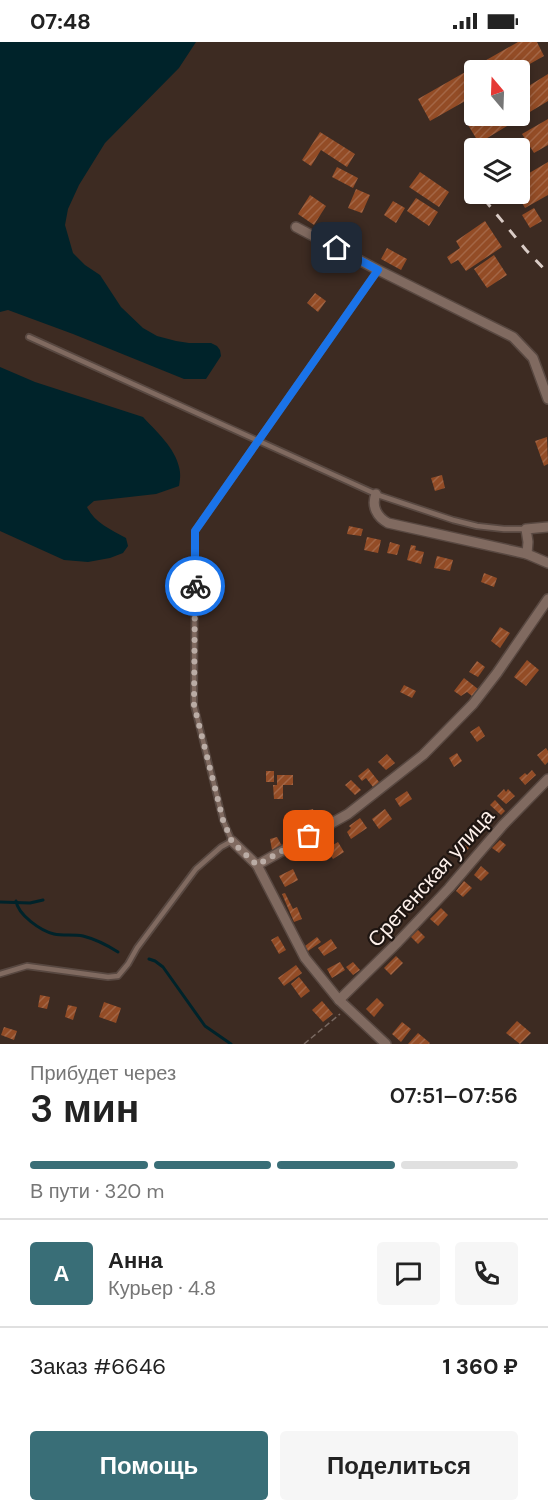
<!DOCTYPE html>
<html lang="ru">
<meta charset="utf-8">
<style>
body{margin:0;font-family:"DM Sans",sans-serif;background:#f6f6f6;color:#222;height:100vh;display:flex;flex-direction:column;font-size:22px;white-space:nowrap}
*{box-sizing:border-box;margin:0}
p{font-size:20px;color:#767676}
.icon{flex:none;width:33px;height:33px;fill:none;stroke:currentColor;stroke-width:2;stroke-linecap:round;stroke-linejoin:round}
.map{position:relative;height:1002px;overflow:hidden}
.details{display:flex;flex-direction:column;background:#fff;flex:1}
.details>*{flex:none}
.needle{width:39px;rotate:341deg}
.fabs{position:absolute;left:464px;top:18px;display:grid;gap:12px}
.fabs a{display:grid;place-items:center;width:66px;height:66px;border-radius:6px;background:#fff;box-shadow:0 3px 9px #0003;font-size:30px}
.pin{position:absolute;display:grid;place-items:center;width:51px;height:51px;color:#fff;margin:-26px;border-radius:12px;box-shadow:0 3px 9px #0006}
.courier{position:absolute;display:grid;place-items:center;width:60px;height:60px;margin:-30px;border:4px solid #1a73e8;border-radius:50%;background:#fff;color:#222;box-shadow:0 2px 8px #0007}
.head em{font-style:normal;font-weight:600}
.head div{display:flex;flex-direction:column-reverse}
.head{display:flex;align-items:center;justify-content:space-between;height:102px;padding:0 30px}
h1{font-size:39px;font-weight:600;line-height:45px}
.bar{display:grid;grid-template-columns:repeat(4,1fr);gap:9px 6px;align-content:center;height:72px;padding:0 30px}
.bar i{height:8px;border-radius:4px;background:#e0e0e0}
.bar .active{background:#396e77}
.bar p{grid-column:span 4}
.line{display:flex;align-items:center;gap:15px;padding:0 30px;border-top:2px solid #e0e0e0}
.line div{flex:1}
.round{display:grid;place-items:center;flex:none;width:63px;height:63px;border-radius:6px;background:#f6f6f6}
.action{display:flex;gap:12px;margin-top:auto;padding:12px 30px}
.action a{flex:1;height:69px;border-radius:6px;background:#396e77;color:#fff;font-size:24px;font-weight:600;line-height:69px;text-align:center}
.action a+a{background:#f6f6f6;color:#222}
.status{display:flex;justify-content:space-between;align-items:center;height:42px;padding:0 30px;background:#fff;direction:ltr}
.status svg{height:16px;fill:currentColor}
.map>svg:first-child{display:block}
</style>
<div class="status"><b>07:48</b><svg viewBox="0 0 49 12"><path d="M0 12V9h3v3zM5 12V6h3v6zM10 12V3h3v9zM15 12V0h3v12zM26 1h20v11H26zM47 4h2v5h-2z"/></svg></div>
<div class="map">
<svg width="548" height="1002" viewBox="0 0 548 1002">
<defs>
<pattern id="building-hatch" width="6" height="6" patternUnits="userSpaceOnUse" patternTransform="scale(1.5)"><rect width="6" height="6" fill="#934c26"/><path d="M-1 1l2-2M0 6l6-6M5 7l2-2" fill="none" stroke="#a36646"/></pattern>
</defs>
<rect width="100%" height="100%" fill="#3d2b22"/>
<!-- water -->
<g fill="#00232a">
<path d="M0,0H196L179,26L105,101L79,143L68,167L65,183L73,211L85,223L100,233L121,265L143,286L157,294L176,299L189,301H211L217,304L220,308L221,314L206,337H184L73,292L8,268L0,270Z"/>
<path d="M0,325L35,340L143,375C156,389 175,406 179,425C181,432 180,438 179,444L156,452L94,459L87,465C94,480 111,488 126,496L128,504L123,511L110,516L88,520L64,518L0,489Z"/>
</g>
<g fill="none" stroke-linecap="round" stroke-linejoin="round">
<!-- stream -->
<g stroke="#00232a" stroke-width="3">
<path d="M16,859C18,873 41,889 54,892C63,894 74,892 83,894C95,897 107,903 118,910"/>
<path d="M0,860L30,861L43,858"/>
<path d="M149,917L155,919L163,925L205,984L231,1002"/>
</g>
</g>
<!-- building -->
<g fill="url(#building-hatch)">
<path d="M518,0H537L544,14L519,28H474V54L430,79L418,57Z"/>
<path d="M548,32V59L479,101L465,78L474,72V74H519V50Z"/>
<path d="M548,77V103L534,111L522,92Z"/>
<path d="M320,90L355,112L347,125L321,108L311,124L302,118Z"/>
<path d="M548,120V153L525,166L517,152H519V137Z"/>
<path d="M337,125L358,136L353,146L332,135Z"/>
<path d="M420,130L449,150L439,165L409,145Z"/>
<path d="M356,147L370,153L362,171L348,166Z"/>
<path d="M310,153L326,164L314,183L298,172Z"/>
<path d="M416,156L438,170L429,184L407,169Z"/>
<path d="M393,159L405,166L396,181L384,173Z"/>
<path d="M534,166L542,179L530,186L522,173Z"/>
<path d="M485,179L502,205L466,229L458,218L451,222L447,215L460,206L456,199Z"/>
<path d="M351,185L361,191L352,204L342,197Z"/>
<path d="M387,206L407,217L401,228L381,217Z"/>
<path d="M494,213L507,233L487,246L474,227Z"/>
<path d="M315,251L326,259L318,270L307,261Z"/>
<path d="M547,395L548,422L544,424L535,399Z"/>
<path d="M442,433L445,446L435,449L431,436Z"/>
<path d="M349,484L363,487L361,494L347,492Z"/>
<path d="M367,495L381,498L378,511L364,508Z"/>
<path d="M390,500L400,503L397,513L387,511Z"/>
<path d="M411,503L416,504L415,508L424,510L421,522L407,518Z"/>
<path d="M437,514L453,518L450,529L434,526Z"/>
<path d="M484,531L497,536L494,545L481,540Z"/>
<path d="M500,585L510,591L500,606L491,599Z"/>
<path d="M527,618L539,628L526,644L514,635Z"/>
<path d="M477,619L485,625L478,635L469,630Z"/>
<path d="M464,636L478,647L472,654L467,650L461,654L454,649Z"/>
<path d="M404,643L416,649L412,656L400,650Z"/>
<path d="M479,684L485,694L477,700L470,690Z"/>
<path d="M546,706L548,709V720L545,723L537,713Z"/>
<path d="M457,711L462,719L454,725L449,716Z"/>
<path d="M387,712L395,721L386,728L378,720Z"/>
<path d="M368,726L379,740L373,745L366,736L362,739L358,734Z"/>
<path d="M532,728L536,733L525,743L519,736L525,731L527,733Z"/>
<rect x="266" y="729" width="8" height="11"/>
<path d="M277,733H293V743H283V757H274L273,743H277Z"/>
<path d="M351,738L361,748L355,753L345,743Z"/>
<path d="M504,747L506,750L508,747L515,754L506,762L497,754Z"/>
<path d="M407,749L412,757L400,765L395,757Z"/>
<path d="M495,758L505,769L501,773L490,763Z"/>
<path d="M313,767L316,777L301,782L298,774L309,771L308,768Z"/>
<path d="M385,767L392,777L379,787L372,777Z"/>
<path d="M487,771L493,778L483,788L477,782Z"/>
<path d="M360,776L367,786L351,797L347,790L351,786L349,784Z"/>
<path d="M277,795L282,804L272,808L270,797Z"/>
<path d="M464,798L471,804L463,812L457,805Z"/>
<path d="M500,798L506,803L499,811L492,806Z"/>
<path d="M338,800L344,810L333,817L326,807Z"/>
<path d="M481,824L489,831L481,839L474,833Z"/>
<path d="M293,827L298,838L285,845L279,834Z"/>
<path d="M464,839L472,846L463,855L456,849Z"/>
<path d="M415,850L421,856L412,866L406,860Z"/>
<path d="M285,851L293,867L297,865L302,877L294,880L282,852Z"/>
<path d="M441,866L448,873L438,884L430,877Z"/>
<path d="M418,888L425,895L418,902L411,895Z"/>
<path d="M278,894L286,908L279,912L271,898Z"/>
<path d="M317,895L321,900L308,909L305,904Z"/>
<path d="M331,897L337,906L324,914L318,906Z"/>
<path d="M396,914L403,921L391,933L384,926Z"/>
<path d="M340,920L345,928L332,936L327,927Z"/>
<path d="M353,920L360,928L353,933L346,925Z"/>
<path d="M296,923L302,931L284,944L278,936Z"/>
<path d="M299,935L310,949L301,956L291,942Z"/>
<path d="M40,953L50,955L47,967L38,965Z"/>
<path d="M377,956L384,963L374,975L366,967Z"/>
<path d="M322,959L333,972L323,980L312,968Z"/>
<path d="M104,960L121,966L116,981L99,975Z"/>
<path d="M68,963L77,965L73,978L65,975Z"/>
<path d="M517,979L531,991L520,1002L506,991Z"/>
<path d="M402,980L411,987L401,1000L392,992Z"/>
<path d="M4,985L17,989L14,998L1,993Z"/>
<path d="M418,991L430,1001L429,1002H408Z"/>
</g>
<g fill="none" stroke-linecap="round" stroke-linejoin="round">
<defs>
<g id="lane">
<path d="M29,295L378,453L453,478L477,484L504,487H526"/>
<path d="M0,932L27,924L108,935L118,934L128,922L137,906L196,827L221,805L232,799L223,778L194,663L195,489L378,228"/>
</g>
<g id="street">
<path d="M296,185L378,228L513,295L533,316L548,357"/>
<path d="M376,452C371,464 377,475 388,481L527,512L548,521"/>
<path d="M527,512L528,500L526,487L548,485"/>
<path d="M232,799L257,823L305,916L339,958L386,1002"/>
<path d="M257,823L348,772L423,713L473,662L497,631L548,557"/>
<path d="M339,958L398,900L449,846L503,783L548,737"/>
</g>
</defs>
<!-- lane casing -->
<use href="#lane" stroke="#584841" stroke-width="8"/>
<!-- street casing -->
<use href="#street" stroke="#584841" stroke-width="12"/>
<!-- path -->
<path stroke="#796961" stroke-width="1.5" stroke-dasharray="6 3" stroke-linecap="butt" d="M304,1002L340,972"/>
<!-- lane -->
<use href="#lane" stroke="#806a60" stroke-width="4.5"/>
<!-- street -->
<use href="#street" stroke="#806a60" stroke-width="9"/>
<!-- rail -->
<path stroke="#daccc6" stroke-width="3" stroke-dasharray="10 10" stroke-linecap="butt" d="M484,157L526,208L548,231"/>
</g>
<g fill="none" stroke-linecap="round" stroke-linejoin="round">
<!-- done -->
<path stroke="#baaca5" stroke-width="6" stroke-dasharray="0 10.8" d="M195,544L194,663L223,778L232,800L257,823L309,794"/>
<!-- route -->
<path stroke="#1a73e8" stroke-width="8" d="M195,544V489L378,228L337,206"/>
</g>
<g text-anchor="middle" stroke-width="4.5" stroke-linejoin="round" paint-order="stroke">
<!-- street labels -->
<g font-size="21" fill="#fef1eb" stroke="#1e1511">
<text transform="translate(431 836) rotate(-48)" y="7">Сретенская улица</text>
</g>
</g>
</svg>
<div class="fabs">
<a><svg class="needle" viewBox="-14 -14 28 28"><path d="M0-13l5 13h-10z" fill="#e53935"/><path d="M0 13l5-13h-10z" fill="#767676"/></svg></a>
<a><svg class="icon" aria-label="layers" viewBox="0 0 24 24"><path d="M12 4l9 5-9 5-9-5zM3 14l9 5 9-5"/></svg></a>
</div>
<div class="pin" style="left:309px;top:794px;background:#ea580c"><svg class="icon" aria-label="bag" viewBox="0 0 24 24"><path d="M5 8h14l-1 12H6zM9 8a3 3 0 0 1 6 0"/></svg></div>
<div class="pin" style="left:337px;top:206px;background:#1f2937"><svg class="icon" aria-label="home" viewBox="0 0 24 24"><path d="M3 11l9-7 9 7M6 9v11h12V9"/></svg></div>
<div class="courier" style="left:195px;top:544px"><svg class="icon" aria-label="bike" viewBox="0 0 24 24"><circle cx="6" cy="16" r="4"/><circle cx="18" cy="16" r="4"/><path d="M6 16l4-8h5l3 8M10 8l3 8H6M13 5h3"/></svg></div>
</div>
<section class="details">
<div class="head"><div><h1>3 мин</h1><p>Прибудет через</p></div><em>07:51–07:56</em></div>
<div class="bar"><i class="active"></i><i class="active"></i><i class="active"></i><i></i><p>В пути · 320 m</p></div>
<div class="line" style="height:108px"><b class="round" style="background:#396e77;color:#fff">А</b><div><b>Анна</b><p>Курьер · 4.8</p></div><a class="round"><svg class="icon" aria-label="chat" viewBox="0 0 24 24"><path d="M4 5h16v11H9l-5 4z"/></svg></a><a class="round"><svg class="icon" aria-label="phone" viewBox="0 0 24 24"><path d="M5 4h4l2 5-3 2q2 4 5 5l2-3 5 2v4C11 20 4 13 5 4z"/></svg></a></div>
<div class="line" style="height:78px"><div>Заказ #6646</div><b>1 360 ₽</b></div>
<div class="action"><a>Помощь</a><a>Поделиться</a></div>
</section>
